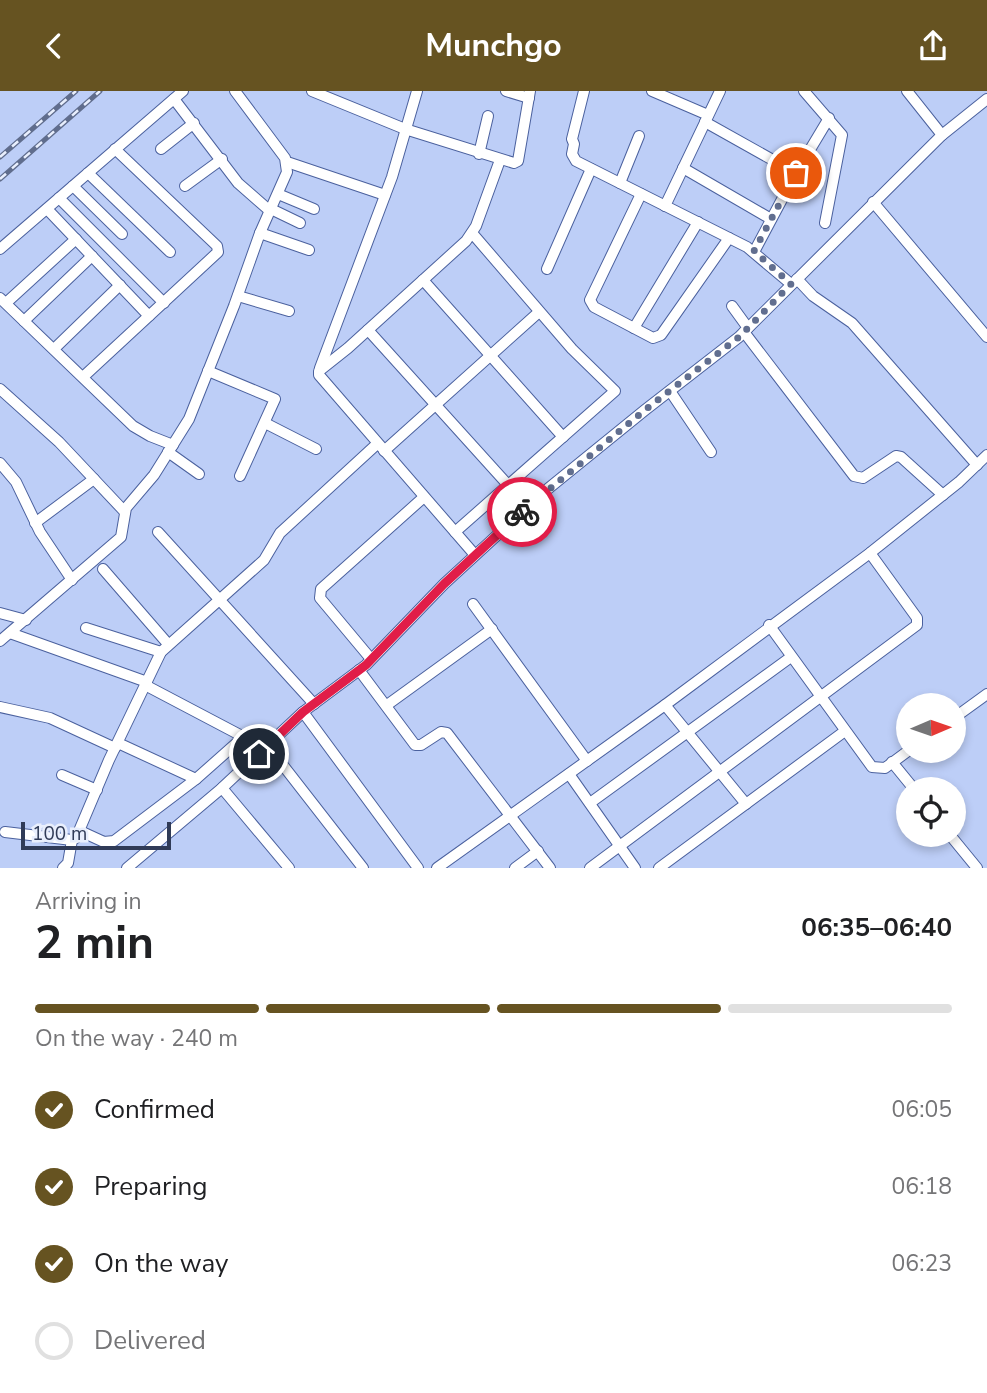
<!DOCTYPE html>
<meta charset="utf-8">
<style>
body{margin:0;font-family:"Nunito Sans",sans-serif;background:#f2f2f2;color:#202124;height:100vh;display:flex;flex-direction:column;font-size:26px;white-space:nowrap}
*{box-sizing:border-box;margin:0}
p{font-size:23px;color:#757577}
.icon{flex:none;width:38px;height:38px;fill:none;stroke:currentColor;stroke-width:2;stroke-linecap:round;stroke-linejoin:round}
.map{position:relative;height:777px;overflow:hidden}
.sheet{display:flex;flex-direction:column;background:#fff;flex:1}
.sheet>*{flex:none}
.needle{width:46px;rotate:88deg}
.controls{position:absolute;left:896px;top:602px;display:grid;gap:14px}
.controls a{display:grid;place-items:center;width:70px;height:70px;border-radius:50%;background:#fff;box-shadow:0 4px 10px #0003;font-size:35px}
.scale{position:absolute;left:21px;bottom:18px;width:150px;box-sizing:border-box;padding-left:7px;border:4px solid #303b57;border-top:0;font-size:19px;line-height:24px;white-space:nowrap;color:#303b57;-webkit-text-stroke:5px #e9effd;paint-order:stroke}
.pin{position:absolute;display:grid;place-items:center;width:60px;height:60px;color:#fff;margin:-30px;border:4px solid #fff;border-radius:50%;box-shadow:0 2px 7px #0007}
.courier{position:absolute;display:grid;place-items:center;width:70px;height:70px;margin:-35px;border:5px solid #e11d48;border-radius:50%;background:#fff;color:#222;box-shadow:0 2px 9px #0007}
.overview em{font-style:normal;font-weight:700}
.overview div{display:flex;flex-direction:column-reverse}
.overview{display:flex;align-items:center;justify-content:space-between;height:119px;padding:0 35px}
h1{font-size:46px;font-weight:700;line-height:52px}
.bar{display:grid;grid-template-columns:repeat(4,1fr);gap:10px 7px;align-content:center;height:84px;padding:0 35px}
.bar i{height:9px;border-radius:5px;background:#e0e0e0}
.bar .on{background:#665321}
.bar p{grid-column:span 4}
ol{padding:0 35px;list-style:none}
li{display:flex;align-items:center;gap:21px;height:77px}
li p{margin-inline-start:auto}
li .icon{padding:7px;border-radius:50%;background:#665321;color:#fff;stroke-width:4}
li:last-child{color:#757577}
li i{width:38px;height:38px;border:4px solid #e0e0e0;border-radius:50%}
header{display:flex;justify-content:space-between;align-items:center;height:91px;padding:0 35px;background:#665321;color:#fff;font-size:32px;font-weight:700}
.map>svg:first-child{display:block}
</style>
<header><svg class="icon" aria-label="back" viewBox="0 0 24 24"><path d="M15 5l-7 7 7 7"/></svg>Munchgo<svg class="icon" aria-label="share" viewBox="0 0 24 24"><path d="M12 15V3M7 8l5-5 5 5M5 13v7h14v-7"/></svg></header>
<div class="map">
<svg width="987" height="777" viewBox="0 0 987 777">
<rect width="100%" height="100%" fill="#bdcef7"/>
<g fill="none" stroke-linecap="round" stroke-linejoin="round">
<defs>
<g id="street">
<path d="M312,0L405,38L514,72L518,70L530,0"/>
<path d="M506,0L529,7"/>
<path d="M584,0L572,48L574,53L572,63L576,70L747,156L791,193"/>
<path d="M652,0L708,24"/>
<path d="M804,0L842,44L825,132"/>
<path d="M907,0L942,44"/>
<path d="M174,8L238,92L270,120"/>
<path d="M705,31L796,82"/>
<path d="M161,58L194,32"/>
<path d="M479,63L488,25"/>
<path d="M287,71L385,104"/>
<path d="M683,77L771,128"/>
<path d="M88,82L170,161"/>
<path d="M620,92L639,45"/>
<path d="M73,95L122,143"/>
<path d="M185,95L222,68"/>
<path d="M278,103L314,118"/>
<path d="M641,103L590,209L594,216L653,247L661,244L729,147"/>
<path d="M59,107L164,212"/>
<path d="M873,111L987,246"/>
<path d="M665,115L720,0"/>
<path d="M47,118L149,225"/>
<path d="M271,118L300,132"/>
<path d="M260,142L309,159"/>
<path d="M0,158L183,0"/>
<path d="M754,161L796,82L829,27"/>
<path d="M547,178L591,78"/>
<path d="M797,188L813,205L852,232L977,374"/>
<path d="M423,189L563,346"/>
<path d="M238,205L289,220"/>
<path d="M0,207L133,335L150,345L173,354"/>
<path d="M6,212L76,148"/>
<path d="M732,215L748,237"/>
<path d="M24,230L92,165"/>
<path d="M634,237L698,131"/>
<path d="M368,239L508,394"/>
<path d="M744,241L854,385L863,387L896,365L901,366L943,404"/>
<path d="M54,258L120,194"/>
<path d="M320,277L392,86L417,0"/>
<path d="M208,280L275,308L240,385"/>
<path d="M83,286L218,161L217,155L115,58"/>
<path d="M0,298L59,351L124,420"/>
<path d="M670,300L711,361"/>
<path d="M265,332L316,358"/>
<path d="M384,360L539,221"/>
<path d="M168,361L199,383"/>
<path d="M0,372L16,391L40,441L72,489"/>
<path d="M35,432L94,388"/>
<path d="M158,441L314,613"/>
<path d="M455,441L615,300L572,258L472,142"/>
<path d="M475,464L319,284V280L348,257L466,150L476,135L500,69"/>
<path d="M103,478L168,553"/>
<path d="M473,513L587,670"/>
<path d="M0,522L26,529"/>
<path d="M769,534L872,676L885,677L908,660"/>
<path d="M86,537L161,561"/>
<path d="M10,542L147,591"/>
<path d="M0,550L121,446L126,417L154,384L189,328L234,215L260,142L287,81L285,67L235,0"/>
<path d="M371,568L320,507L321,498L424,406"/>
<path d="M359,579L415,654H421L441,641L447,642L550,777"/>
<path d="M387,614L492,538"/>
<path d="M665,614L746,713"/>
<path d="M0,616L50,627L115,657"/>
<path d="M303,621L418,777"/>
<path d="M954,627L987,603"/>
<path d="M118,652L196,688"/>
<path d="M268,655L363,777"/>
<path d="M892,671L914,698"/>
<path d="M569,683L635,777"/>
<path d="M62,684L97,699"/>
<path d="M222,697L289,777"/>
<path d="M590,712L791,566"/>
<path d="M80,740L104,751L114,750L196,688L240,649V644L145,594"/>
<path d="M5,741L72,749L76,747L109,669L161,561L264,469L280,442L377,353"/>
<path d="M950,744L977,777"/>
<path d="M63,777L68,772L72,749"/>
<path d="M127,777L222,697L303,621L366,574L444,493L544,401L645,319L739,246L942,44L987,8"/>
<path d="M437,777L665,614L870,462L959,391L987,364"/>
<path d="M515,777L538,760"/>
<path d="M590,777L917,534V527L870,462"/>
<path d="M659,777L845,640"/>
</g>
</defs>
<!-- street casing -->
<use href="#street" stroke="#4b619e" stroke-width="12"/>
<!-- street -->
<use href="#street" stroke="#fff" stroke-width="10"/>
<defs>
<g id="rail">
<path d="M0,66L76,0"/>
<path d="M0,88L100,0"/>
</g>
</defs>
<!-- rail casing -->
<use href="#rail" stroke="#606d8d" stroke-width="5"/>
<!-- rail -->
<use href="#rail" stroke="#e9effd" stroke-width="2.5" stroke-dasharray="8" stroke-linecap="butt"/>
</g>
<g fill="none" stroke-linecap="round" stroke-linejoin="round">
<!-- done -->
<path stroke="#616e8f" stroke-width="7" stroke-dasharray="0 12.6" d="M522,421L645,319L739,246L791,193L754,160L796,82"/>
<!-- route -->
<path stroke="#e11d48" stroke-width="9" d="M259,663L303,621L366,574L444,493L522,421"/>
</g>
</svg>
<div class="controls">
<a><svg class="needle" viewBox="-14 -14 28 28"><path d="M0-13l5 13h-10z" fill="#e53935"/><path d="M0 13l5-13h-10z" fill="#757577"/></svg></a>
<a><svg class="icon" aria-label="locate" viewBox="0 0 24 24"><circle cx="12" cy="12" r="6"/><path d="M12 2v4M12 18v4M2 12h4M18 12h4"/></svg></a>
</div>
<div class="scale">100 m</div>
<div class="pin" style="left:796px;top:82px;background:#ea580c"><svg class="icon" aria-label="bag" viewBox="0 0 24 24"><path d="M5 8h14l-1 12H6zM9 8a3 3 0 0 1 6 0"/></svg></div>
<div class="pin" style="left:259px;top:663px;background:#1f2937"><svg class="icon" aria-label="home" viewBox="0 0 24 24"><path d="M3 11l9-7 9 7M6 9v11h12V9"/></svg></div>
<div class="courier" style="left:522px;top:421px"><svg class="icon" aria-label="bike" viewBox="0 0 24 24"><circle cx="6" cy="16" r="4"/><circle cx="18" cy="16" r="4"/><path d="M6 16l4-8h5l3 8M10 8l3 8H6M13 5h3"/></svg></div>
</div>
<section class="sheet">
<div class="overview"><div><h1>2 min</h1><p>Arriving in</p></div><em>06:35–06:40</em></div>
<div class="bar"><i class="on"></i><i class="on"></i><i class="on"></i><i></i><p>On the way · 240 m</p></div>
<ol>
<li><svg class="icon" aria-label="check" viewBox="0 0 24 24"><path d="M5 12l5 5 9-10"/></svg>Confirmed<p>06:05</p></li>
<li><svg class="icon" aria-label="check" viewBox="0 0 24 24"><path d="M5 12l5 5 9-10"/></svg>Preparing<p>06:18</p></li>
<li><svg class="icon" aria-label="check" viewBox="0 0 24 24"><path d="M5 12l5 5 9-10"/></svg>On the way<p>06:23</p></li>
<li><i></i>Delivered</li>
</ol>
</section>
